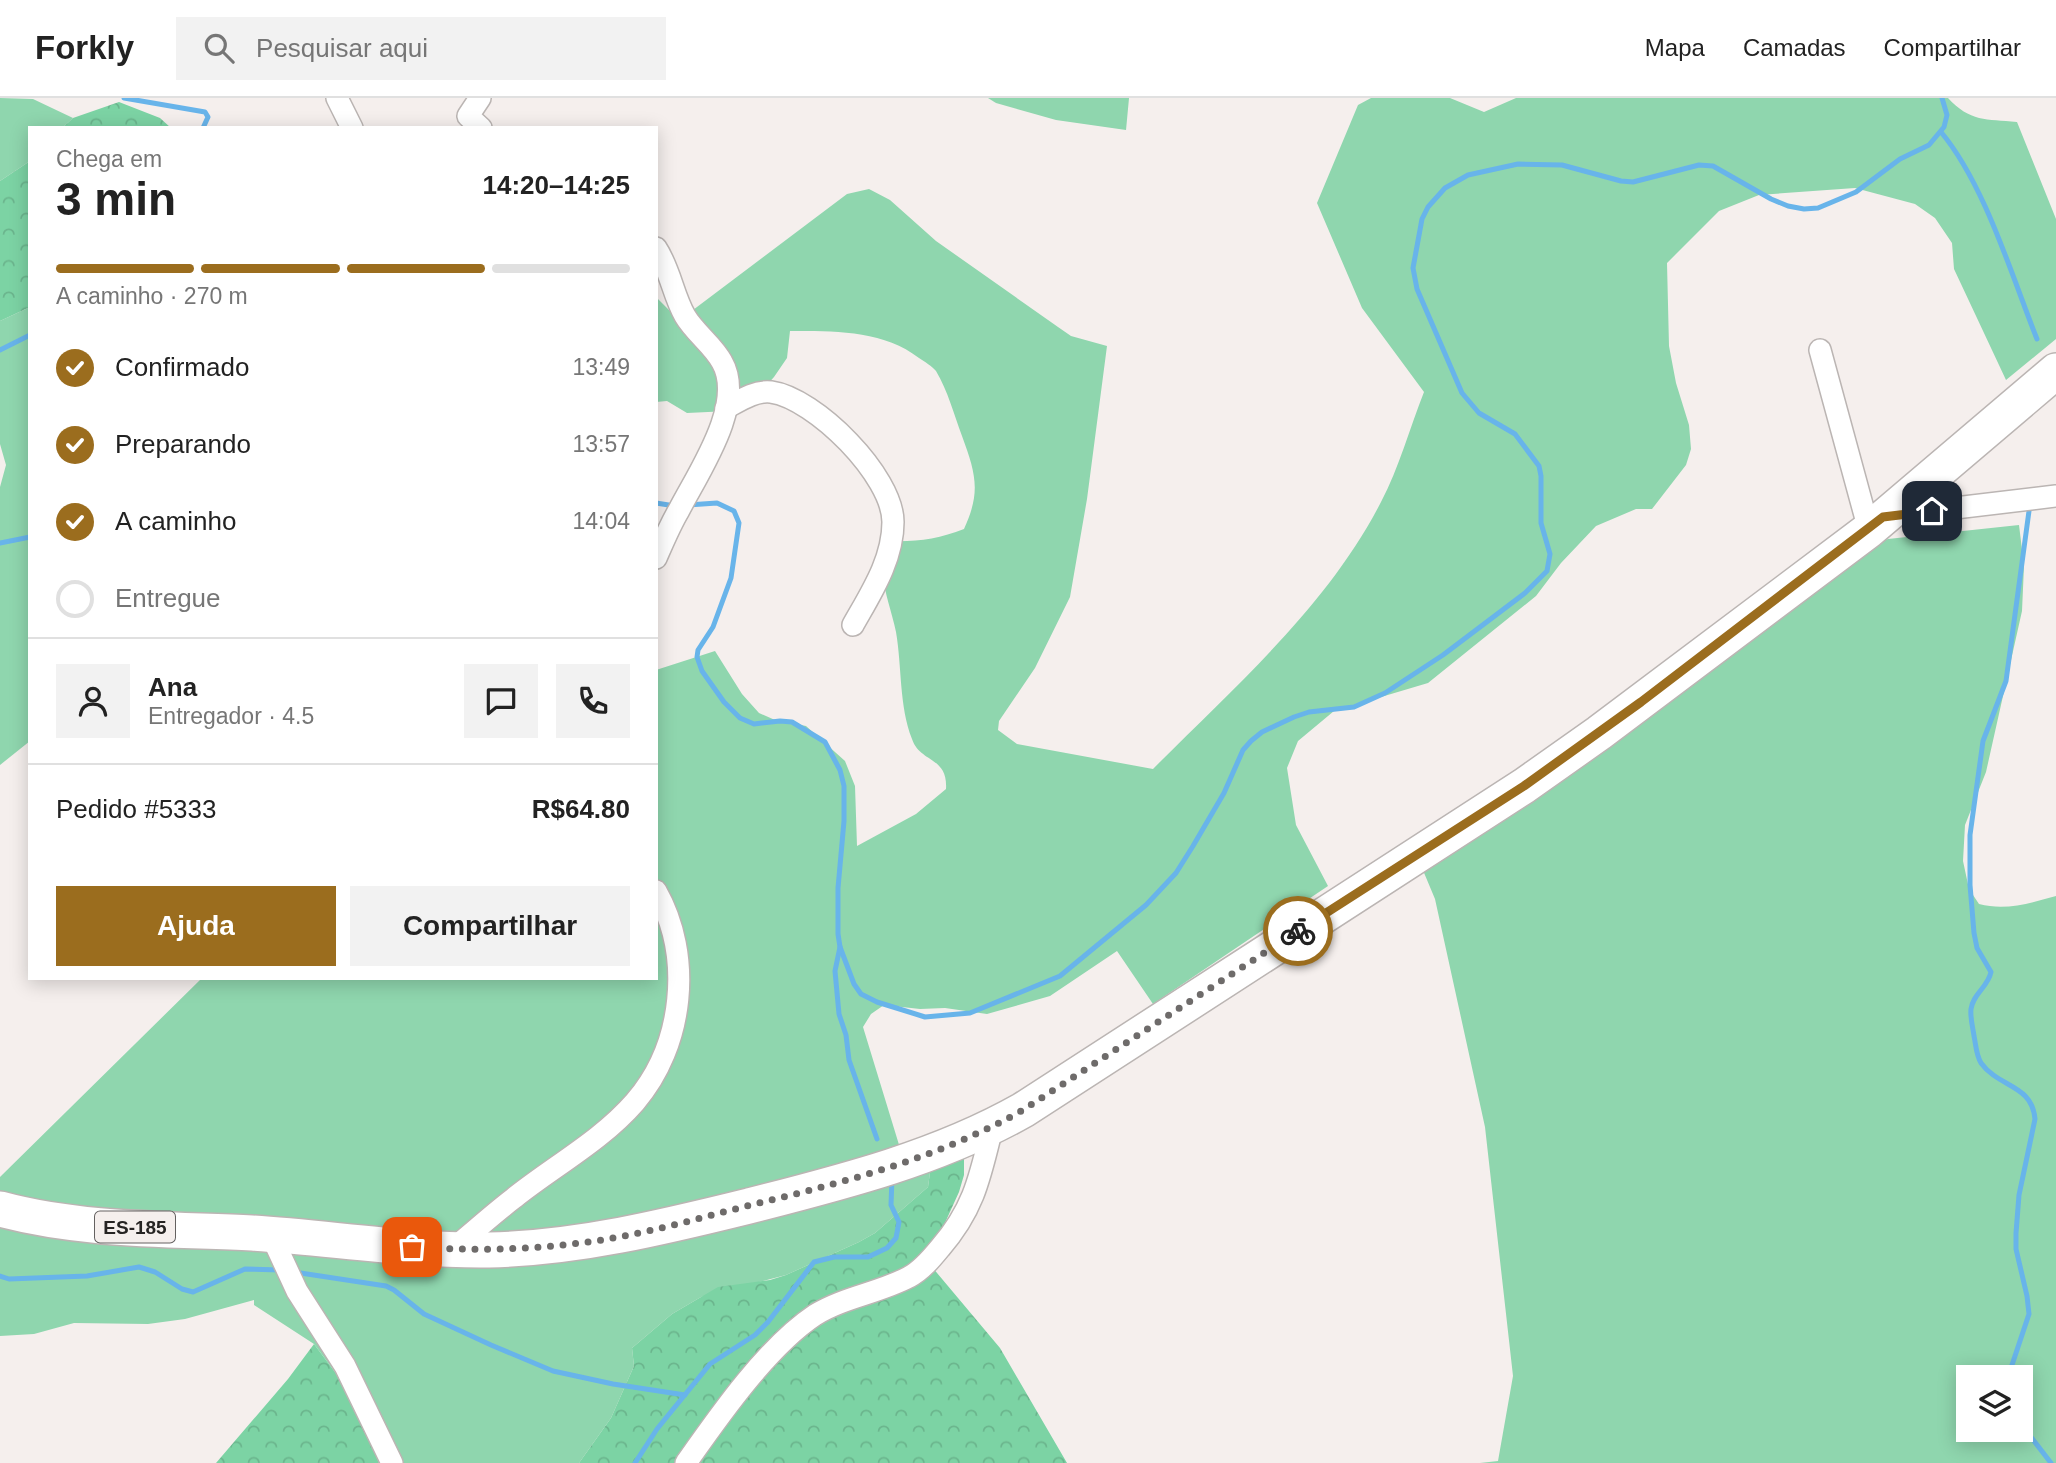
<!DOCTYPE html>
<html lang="pt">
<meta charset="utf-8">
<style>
body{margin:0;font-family:Helvetica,sans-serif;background:#f2f2f2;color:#222;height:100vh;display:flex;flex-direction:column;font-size:26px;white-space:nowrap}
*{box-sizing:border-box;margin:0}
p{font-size:23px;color:#767676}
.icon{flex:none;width:38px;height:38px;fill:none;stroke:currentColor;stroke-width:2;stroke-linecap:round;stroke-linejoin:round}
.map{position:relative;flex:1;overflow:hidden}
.side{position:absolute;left:28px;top:28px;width:630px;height:854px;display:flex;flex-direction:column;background:#fff;border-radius:0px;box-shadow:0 4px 18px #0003}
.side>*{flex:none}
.tools{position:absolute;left:1956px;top:1267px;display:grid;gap:14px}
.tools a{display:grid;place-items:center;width:77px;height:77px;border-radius:0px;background:#fff;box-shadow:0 4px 18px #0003;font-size:35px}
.pin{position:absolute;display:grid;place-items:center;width:60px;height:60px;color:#fff;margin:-30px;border-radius:14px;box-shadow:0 4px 10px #0006}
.courier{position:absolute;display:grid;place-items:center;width:70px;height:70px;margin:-35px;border:5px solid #9b6d1e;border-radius:50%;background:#fff;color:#222;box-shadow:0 2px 9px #0007}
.summary em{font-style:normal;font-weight:800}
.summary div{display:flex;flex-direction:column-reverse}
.summary{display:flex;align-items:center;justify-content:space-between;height:119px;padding:0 28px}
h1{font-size:46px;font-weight:800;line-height:52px}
.bar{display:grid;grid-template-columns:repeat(4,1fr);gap:10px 7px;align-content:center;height:84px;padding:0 28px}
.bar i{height:9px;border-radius:5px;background:#e0e0e0}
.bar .active{background:#9b6d1e}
.bar p{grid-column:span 4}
.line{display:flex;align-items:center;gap:18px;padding:0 28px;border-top:2px solid #e0e0e0}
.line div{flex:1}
.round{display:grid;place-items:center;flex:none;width:74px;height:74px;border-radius:0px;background:#f2f2f2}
ol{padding:0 28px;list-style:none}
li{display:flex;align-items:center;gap:21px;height:77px}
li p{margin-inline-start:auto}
li .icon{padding:7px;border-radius:50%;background:#9b6d1e;color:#fff;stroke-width:4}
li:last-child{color:#767676}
li i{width:38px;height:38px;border:4px solid #e0e0e0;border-radius:50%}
.button{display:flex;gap:14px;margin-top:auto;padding:14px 28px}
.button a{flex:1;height:80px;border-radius:0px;background:#9b6d1e;color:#fff;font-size:28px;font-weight:800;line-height:80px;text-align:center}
.button a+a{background:#f2f2f2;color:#222}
header{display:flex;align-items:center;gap:42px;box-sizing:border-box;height:98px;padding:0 35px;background:#fff;border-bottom:2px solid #e0e0e0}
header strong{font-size:33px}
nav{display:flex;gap:38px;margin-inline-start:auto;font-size:24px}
.search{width:490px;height:63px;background:#f2f2f2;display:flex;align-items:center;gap:18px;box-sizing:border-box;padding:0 24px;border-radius:0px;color:#767676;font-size:26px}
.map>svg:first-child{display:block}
</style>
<header>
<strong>Forkly</strong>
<div class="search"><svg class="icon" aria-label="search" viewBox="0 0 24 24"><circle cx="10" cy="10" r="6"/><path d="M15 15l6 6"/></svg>Pesquisar aqui</div>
<nav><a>Mapa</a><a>Camadas</a><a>Compartilhar</a></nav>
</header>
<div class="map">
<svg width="2056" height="1365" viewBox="0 0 2056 1365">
<defs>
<pattern id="forest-crowns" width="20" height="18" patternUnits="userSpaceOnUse" patternTransform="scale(1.75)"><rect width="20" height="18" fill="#7cd3a4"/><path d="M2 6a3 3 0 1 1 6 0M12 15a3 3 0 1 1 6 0" fill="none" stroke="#6bb58d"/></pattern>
</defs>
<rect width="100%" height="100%" fill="#f5efed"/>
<!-- grass -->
<g fill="#8fd6ae" fill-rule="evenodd">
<path d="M0,0L33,1L73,20L62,30H30V63L0,83Z"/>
<path d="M988,0H1129L1126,32L1056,22L996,5Z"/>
<path d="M1371,0H1450L1484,14L1516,0H1948C1970,24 1986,21 2017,24L2056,121V241L2006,282L1954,171L1952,145L1935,120L1915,106L1855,90L1759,97L1719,113L1667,165L1669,248L1676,285L1689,327L1691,351L1686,367L1652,411H1636L1596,428L1561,465L1536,498L1428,585L1334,613L1298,643L1287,670L1296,727L1328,788L1153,906L1117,853L1050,898L987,916L945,910L920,911L884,907L871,916L863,929L900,1050L678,1115L499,1141L51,1110L0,1099V1079L202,880H656V572L715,553L742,596L759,615L775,622L806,628L845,663L855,688L857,748L916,716L946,691C948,658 920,665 912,641C899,608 902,569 896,534C892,514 884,495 883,475C882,465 887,453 889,443C916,444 939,441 964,431C981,394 976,376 962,338C954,317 948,293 936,273C932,268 925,264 919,260C883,232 834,233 790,233L787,260L774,279L758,297L729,313L687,315L667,303L656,304V199L670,213L682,217L693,212L847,96L869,91L890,102L936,143L1058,229L1071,238L1107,248L1087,401L1070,499L1035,570L999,623L998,632L1017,646L1153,671C1235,588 1327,509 1381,404C1399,370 1410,329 1424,294L1362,210L1317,105L1358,7Z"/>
<path d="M30,209V643L0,667V389L6,367L0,346V223Z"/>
<path d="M2019,427L2024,468L2022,513L1986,674L1965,727L1963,763L1969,791L1979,806C2006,813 2030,805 2056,798V1365H1480L1498,1363L1513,1278L1485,1029L1435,801L1417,758L1827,467L1888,441ZM1969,1279H2021V1332H1969Z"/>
<path d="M931,1067L928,1089L875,1135L859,1144L786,1177L701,1199L672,1216L632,1250L634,1268L611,1320L579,1365H379L346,1289L314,1246L254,1207V1202L185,1221L148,1226L74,1225L34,1236L0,1238V1122L97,1142L460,1168Z"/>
</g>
<!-- forest -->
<g fill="url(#forest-crowns)">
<path d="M119,4L160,20L171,30H62L73,20Z"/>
<path d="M30,63V209L0,223V83Z"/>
<path d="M964,1059V1077L959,1094L944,1127L933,1143L932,1169L1000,1250L1067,1365H579L611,1320L634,1268L632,1250L672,1216L718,1189L770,1182L786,1177L859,1144L875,1135L928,1089L931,1067Z"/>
<path d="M314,1246L346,1289L379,1365H216L288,1281Z"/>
</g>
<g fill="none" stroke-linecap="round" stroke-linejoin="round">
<!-- stream -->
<g stroke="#68b4ea" stroke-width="5">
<path d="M124,0L205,14L208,19L203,30"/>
<path d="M1941,34C1985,87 2011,176 2037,241"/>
<path d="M0,252L30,237"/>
<path d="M656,405L675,408"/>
<path d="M688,407L717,405L734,413L739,425L731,480L713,529L698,552L697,559L702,573L724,604L740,620L754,626L780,623L792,624L825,644L840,672L844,688V723L838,790V836L840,849L854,886L861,896L877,904L925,919L970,915L1060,878L1146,807L1176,775L1193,748L1224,695L1243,652L1251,643L1262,634L1294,619L1309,614L1354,609L1385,595L1443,557L1525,495L1547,473L1550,456L1541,425V378L1539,368L1515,336L1479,315L1462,295L1417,191L1413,170L1422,121L1428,109L1445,90L1468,77L1518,66L1562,67L1621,83L1633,84L1699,67L1713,68L1771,101L1788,108L1804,111L1818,110L1856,94L1900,61L1929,47L1944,29L1947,17L1942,0"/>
<path d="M0,445L30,439"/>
<path d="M840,849L835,873L839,916L846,937L849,962L877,1041"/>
<path d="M294,1174L386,1188L394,1192L424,1216L491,1247L553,1273L613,1286L685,1297"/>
<path d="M0,1178L9,1181L87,1178L139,1169L155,1174L182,1191L193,1194L245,1171L281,1172"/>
<path d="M2008,1279L2029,1216L2027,1198L2016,1151V1135L2019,1097L2035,1021C2032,986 1999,990 1981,965C1976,957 1976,947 1974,938C1973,930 1970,920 1971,911C1973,896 1988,889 1991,874L1977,850L1974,835L1970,787V737L1983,643L2006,583L2029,413"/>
<path d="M2021,1326L2051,1365"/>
<path d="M635,1365L657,1331L710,1266L755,1237L768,1224L814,1164L834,1159H868L887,1150L896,1140L899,1124L891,1107L892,1080"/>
</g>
<defs>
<g id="street">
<path d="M337,0L352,30"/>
<path d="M480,0L468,18L481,30"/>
<path d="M656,150C670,171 673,197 685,218C695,235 713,247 722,264C746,306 698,375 679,412C670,427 663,444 656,460"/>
<path d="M1820,252L1869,432"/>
<path d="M726,310C739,303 755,292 771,294C815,300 893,378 893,424C893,462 871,495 853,527"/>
<path d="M1888,418L2056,398"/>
<path d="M271,1137L297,1193L345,1268L392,1365"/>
<path d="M452,1152C473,1134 493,1116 514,1100C554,1068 601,1043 635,1004C684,947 693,858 656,793"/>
<path d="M686,1365C719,1318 767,1249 815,1217C844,1199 879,1195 909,1179C921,1173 931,1161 940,1150C974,1111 980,1079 992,1030"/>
</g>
<path id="primary" d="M0,1111C81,1133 169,1131 252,1135C331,1140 410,1153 489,1152C578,1150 664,1129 749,1108C843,1084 938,1060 1023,1012L1524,688L1599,635L1869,432L2056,273"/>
</defs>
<!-- street casing -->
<use href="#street" stroke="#bbb5b3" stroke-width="24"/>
<!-- primary casing -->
<use href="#primary" stroke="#bbb5b3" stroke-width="38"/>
<!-- street -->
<use href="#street" stroke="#fff" stroke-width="21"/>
<!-- primary -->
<use href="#primary" stroke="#fff" stroke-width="35"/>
</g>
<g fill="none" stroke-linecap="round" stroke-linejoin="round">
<!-- done -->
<path stroke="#6e6b6a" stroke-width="7" stroke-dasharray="0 12.6" d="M412,1149C488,1154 565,1151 639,1135C681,1126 722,1114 763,1104C853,1082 942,1058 1023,1012L1298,833"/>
<!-- route -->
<path stroke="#9b6d1e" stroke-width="9" d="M1298,833L1524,688L1641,604L1883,419L1932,413"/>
</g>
<g text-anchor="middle" stroke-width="5" stroke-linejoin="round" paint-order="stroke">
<!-- shield labels -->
<rect fill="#f5efed" stroke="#646160" stroke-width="2" x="95" y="1113.5" width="80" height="31" rx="5"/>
<g font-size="19" font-weight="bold" fill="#262423">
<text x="135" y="1136">ES-185</text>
</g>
</g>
</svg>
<div class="tools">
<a><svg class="icon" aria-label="layers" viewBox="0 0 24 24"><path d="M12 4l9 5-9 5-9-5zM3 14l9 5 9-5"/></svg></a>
</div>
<div class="pin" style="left:412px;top:1149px;background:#ea580c"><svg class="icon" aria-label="bag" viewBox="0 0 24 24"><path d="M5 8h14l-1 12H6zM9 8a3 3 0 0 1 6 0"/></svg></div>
<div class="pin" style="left:1932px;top:413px;background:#1f2937"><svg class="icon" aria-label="home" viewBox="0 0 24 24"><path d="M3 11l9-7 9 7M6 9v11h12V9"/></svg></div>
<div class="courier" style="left:1298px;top:833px"><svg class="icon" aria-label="bike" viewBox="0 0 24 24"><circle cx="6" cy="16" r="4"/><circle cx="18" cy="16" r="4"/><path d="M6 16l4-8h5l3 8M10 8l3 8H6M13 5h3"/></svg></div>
<section class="side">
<div class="summary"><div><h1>3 min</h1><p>Chega em</p></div><em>14:20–14:25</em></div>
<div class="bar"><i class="active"></i><i class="active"></i><i class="active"></i><i></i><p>A caminho · 270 m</p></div>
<ol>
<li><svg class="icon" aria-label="check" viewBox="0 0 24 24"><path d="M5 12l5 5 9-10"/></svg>Confirmado<p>13:49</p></li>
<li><svg class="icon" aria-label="check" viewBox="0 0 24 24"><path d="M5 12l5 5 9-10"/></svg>Preparando<p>13:57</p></li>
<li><svg class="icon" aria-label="check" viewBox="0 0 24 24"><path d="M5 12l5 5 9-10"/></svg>A caminho<p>14:04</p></li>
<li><i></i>Entregue</li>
</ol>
<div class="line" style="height:126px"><a class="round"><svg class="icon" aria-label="person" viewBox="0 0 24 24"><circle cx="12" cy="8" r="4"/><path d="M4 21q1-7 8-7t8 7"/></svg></a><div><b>Ana</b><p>Entregador · 4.5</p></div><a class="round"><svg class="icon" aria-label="chat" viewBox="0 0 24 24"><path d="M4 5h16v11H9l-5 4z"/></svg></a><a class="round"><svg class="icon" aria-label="phone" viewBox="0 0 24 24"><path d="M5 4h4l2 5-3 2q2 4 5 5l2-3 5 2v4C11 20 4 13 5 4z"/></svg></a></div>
<div class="line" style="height:91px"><div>Pedido #5333</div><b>R$64.80</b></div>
<div class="button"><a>Ajuda</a><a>Compartilhar</a></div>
</section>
</div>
